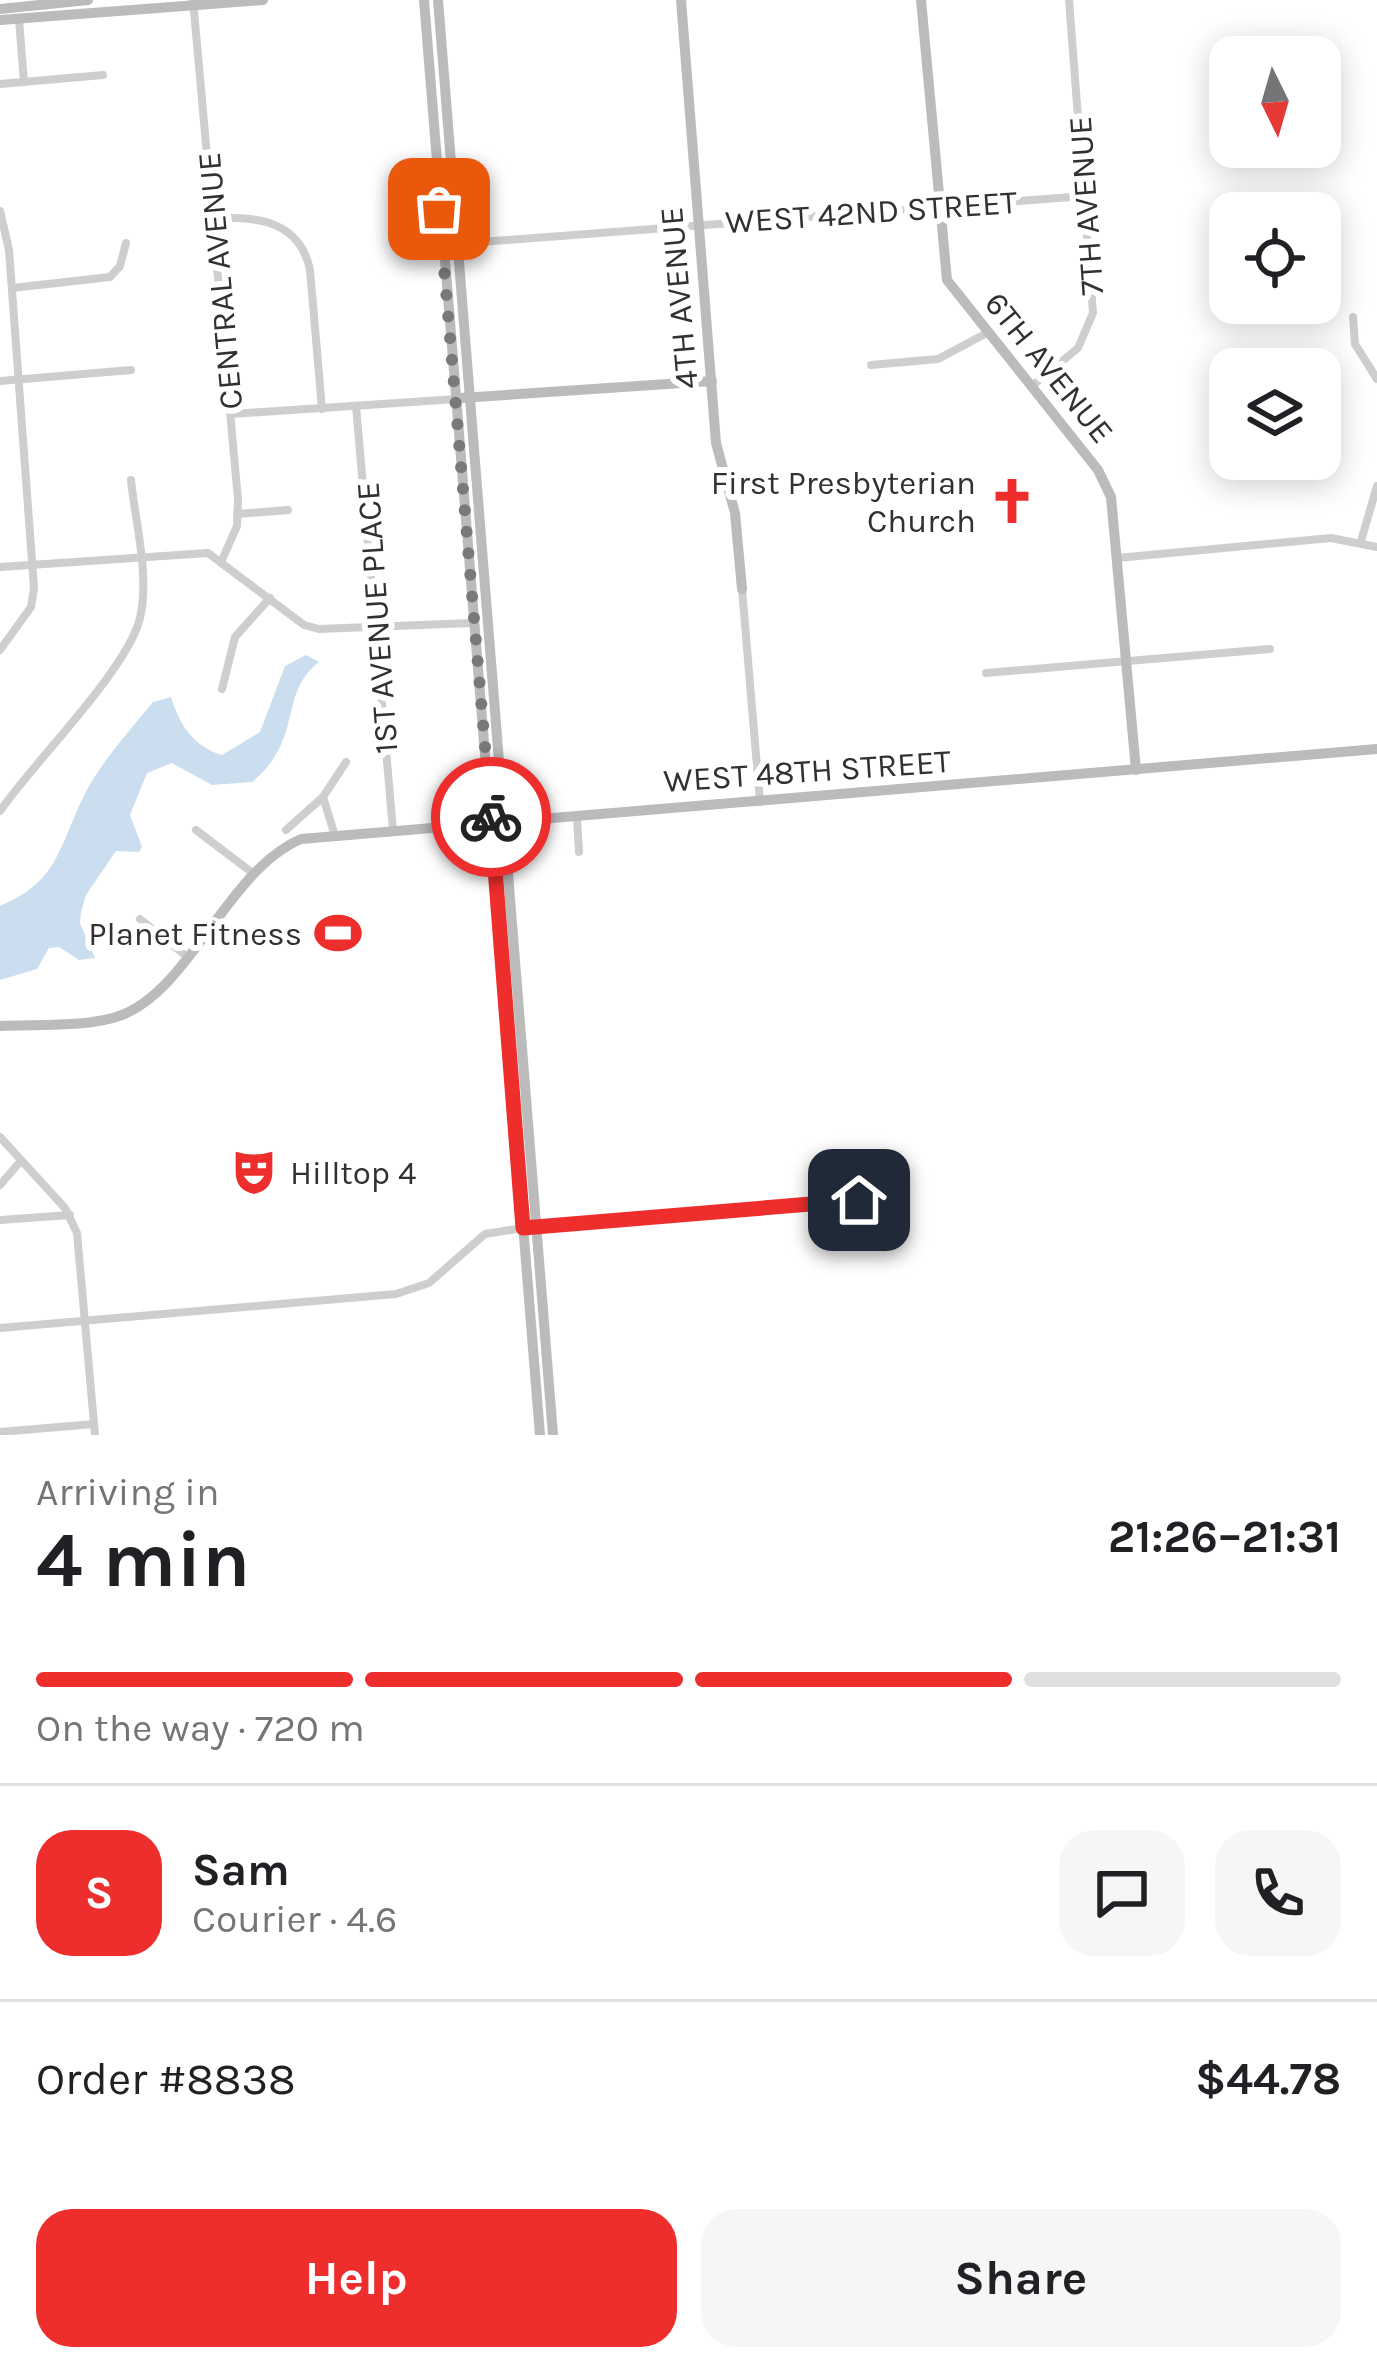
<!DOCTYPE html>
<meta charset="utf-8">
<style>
body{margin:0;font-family:Karla,sans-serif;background:#f6f6f6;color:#202124;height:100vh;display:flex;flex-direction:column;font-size:45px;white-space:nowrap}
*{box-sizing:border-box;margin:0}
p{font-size:39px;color:#757577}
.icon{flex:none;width:66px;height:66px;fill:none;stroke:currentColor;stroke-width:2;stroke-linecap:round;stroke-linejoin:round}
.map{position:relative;height:1435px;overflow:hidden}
.sheet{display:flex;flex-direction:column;background:#fff;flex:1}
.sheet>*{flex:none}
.needle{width:78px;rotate:175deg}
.buttons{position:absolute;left:1209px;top:36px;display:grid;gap:24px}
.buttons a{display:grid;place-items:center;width:132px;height:132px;border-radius:24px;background:#fff;box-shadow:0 6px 30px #0003;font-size:60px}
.pin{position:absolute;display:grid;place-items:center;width:102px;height:102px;color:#fff;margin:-51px;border-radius:24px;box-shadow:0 6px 18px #0006}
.courier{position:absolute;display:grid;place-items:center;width:120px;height:120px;margin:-60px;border:9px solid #ee2e2d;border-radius:50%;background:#fff;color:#222;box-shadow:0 3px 15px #0007}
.headline em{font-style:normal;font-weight:700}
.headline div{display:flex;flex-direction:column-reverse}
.headline{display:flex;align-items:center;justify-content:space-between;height:204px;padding:0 36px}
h1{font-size:78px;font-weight:700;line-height:90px}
.bar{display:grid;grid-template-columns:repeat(4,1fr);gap:18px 12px;align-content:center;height:144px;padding:0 36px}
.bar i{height:15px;border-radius:9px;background:#e0e0e0}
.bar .current{background:#ee2e2d}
.bar p{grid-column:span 4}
.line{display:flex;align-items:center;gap:30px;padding:0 36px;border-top:3px solid #e0e0e0}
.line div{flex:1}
.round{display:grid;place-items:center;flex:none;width:126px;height:126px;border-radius:36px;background:#f6f6f6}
.action{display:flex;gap:24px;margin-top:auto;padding:24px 36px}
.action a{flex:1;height:138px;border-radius:36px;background:#ee2e2d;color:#fff;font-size:48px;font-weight:700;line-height:138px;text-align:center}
.action a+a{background:#f6f6f6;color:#202124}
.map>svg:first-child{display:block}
</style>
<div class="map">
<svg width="1377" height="1435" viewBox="0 0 1377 1435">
<rect width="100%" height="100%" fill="#fff"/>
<!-- water -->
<path fill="#cbdeef" d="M306,655L319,662C278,693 304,740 252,782L212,785L172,763L147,773L130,815L142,847L139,852L116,851L86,895L81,912L80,923L95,958L79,960L59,947L49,948L37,969L0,980V906C55,883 58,852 80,804C96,767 127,734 153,702L171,697C179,723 192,746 222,755L260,732L285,666Z"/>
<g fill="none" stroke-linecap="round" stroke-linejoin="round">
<!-- street -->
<g stroke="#cecece" stroke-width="8">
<path d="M193,0L238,500L237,526L222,560"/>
<path d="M19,19L24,82"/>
<path d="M0,84L103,75"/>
<path d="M0,211L9,250L34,588L31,607L0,650"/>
<path d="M213,218C257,216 300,221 310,270L322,409"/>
<path d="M455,244L1084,196"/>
<path d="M12,288L110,277L120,266L126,243"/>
<path d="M1353,317L1355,344L1377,379"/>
<path d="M871,365L938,359L987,333"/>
<path d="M0,381L131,370"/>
<path d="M1032,386L1078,348L1093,313L1069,0"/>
<path d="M356,406L393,830"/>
<path d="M231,414L457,399"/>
<path d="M237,514L288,510"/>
<path d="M1361,541L1377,486"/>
<path d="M1117,558L1331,538L1377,547"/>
<path d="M0,567L208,553L304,625L319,629L472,623"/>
<path d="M742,589L760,802"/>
<path d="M986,673L1270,649"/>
<path d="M222,689L235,637L270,598"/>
<path d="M323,797L335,836"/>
<path d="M0,811C34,762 128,669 140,618C150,576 135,521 131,480"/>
<path d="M577,816L579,852"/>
<path d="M196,830L254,874"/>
<path d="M286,830L323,797L346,762"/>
<path d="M140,919L186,956"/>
<path d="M0,1137L65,1208L77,1233L95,1435"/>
<path d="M0,1185L19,1163"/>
<path d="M0,1220L70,1215"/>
<path d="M0,1328L396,1294L429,1283L485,1234L523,1228L899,1197"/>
<path d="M0,1432L94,1424"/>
</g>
<!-- secondary -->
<g stroke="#bbb" stroke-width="10">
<path d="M424,0L540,1435"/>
<path d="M438,0L553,1435"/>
<path d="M681,0L716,443L735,513L742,589"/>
<path d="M921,0L947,280L1098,470L1111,497L1136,770"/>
<path d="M0,9L88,0"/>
<path d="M0,20L263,0"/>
<path d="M461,398L712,381"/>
<path d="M0,1026C37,1024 87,1028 122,1015C191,988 228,870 301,839L1377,749"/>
</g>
</g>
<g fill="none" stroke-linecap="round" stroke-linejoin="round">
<!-- done -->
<path stroke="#797979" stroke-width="12" stroke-dasharray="0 21.6" d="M439,209L491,817"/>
<!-- route -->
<path stroke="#ee2e2d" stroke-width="15" d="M491,817L523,1228L859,1200"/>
</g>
<!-- icons -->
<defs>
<symbol id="church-bare" viewBox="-9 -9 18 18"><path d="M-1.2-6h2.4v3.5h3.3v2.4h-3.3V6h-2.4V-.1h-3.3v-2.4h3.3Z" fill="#ee2e2d" stroke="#fff" stroke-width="2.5" paint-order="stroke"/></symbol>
<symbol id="stadium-bare" viewBox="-9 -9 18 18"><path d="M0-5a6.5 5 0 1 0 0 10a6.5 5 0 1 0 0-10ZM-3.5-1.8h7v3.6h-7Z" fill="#ee2e2d" stroke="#fff" stroke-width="2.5" paint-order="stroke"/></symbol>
<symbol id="theatre-bare" viewBox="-9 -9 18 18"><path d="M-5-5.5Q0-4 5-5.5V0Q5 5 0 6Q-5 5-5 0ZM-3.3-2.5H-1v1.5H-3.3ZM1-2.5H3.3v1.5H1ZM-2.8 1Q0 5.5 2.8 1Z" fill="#ee2e2d" stroke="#fff" stroke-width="2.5" paint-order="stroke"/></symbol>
</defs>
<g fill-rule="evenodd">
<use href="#church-bare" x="979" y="468" width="66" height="66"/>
<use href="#stadium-bare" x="305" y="900" width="66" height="66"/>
<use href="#theatre-bare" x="221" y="1139" width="66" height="66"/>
</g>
<g text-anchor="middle" stroke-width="12" stroke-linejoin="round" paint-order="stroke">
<!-- street labels -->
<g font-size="33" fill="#313131" stroke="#fff">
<text transform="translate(1085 206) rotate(-94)" y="12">7TH AVENUE</text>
<text transform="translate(871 211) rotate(-4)" y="12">WEST 42ND STREET</text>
<text transform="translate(219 281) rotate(-95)" y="12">CENTRAL AVENUE</text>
<text transform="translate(678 298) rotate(-95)" y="12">4TH AVENUE</text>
<text transform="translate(1050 367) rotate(51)" y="12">6TH AVENUE</text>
<text transform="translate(376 618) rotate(-94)" y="12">1ST AVENUE PLACE</text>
<text transform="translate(807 770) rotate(-4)" y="12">WEST 48TH STREET</text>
</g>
<!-- poi labels -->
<g font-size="33" fill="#313131" stroke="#fff" text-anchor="end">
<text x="976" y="494">First Presbyterian<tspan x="976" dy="38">Church</tspan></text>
<text x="302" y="945">Planet Fitness</text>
<text x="290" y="1184" text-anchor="start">Hilltop 4</text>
</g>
</g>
</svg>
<div class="buttons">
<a><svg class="needle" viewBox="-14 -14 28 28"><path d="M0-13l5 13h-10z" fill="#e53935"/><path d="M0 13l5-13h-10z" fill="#757577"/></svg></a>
<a><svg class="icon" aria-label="locate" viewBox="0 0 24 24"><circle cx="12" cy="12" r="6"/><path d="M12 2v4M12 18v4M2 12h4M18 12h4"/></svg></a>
<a><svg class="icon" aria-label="layers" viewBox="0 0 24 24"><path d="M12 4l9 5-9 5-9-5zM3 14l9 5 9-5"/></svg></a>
</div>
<div class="pin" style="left:439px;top:209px;background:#ea580c"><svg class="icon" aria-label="bag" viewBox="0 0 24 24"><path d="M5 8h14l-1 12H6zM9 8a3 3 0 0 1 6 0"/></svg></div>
<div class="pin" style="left:859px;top:1200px;background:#1f2937"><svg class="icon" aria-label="home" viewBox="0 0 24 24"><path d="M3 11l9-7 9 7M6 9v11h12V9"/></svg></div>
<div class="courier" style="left:491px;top:817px"><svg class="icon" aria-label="bike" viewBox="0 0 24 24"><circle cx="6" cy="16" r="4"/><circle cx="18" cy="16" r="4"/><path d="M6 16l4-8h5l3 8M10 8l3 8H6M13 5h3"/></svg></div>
</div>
<section class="sheet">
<div class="headline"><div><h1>4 min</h1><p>Arriving in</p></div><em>21:26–21:31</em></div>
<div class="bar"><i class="current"></i><i class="current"></i><i class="current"></i><i></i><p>On the way · 720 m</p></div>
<div class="line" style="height:216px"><b class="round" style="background:#ee2e2d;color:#fff">S</b><div><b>Sam</b><p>Courier · 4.6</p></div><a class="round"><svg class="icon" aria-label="chat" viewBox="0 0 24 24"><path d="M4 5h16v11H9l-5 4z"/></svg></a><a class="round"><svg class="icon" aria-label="phone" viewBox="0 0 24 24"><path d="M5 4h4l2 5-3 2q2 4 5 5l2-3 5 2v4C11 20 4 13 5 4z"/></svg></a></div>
<div class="line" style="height:156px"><div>Order #8838</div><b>$44.78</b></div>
<div class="action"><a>Help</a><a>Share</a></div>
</section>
